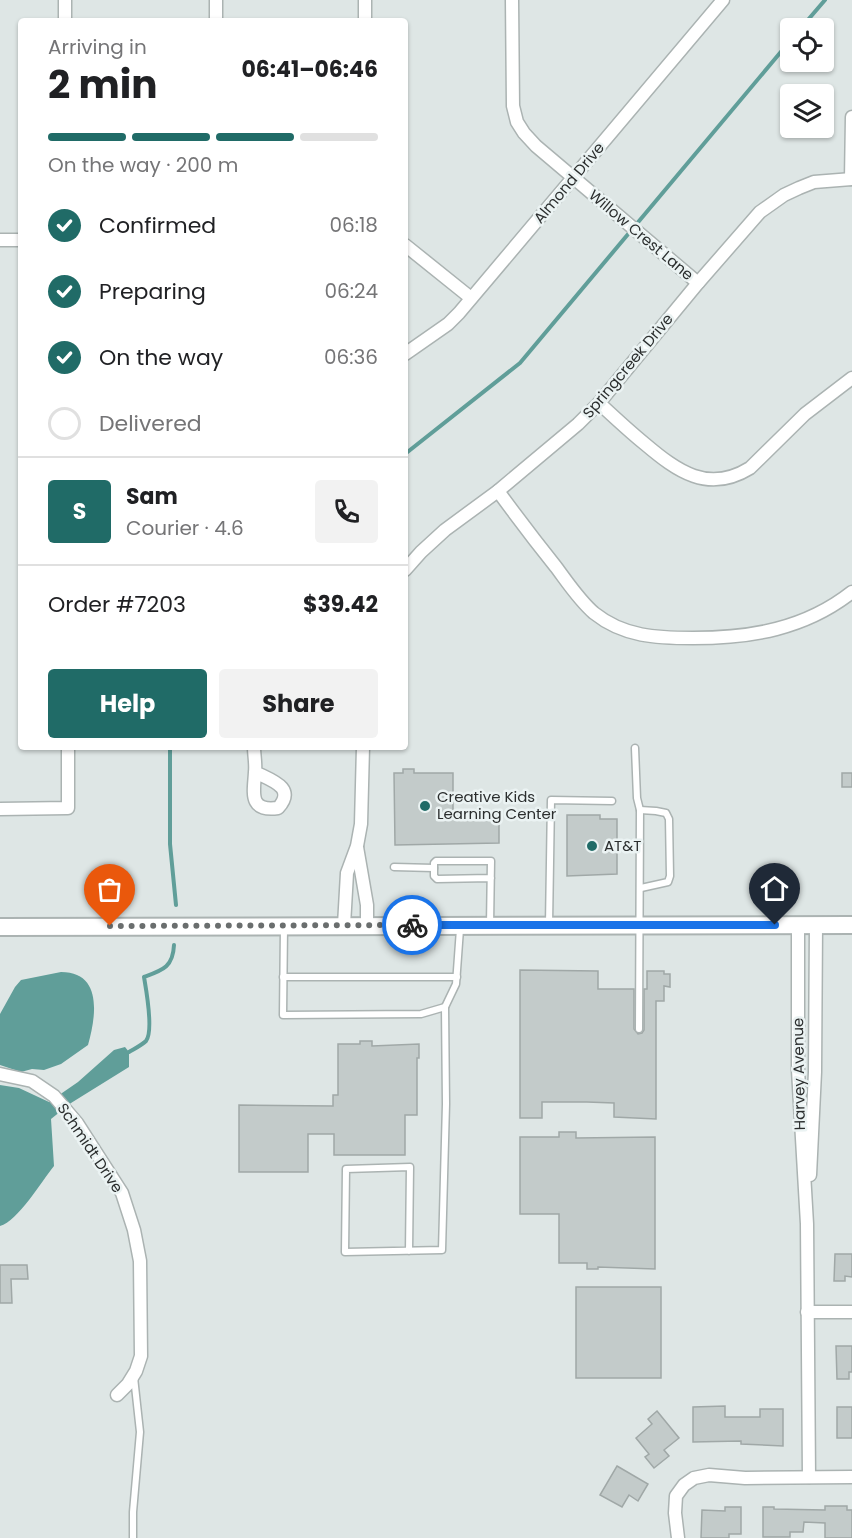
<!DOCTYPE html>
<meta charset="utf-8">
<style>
body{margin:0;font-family:Poppins,sans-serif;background:#f2f2f2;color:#202124;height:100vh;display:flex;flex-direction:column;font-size:22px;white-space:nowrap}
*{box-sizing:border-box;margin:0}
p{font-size:20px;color:#757577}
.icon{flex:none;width:33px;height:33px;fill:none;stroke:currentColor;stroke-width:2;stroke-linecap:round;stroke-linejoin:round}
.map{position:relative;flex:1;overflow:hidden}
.sheet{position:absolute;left:18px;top:18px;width:390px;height:732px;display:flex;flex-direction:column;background:#fff;border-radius:6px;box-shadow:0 2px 4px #0004}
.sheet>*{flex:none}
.buttons{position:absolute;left:780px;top:18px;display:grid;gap:12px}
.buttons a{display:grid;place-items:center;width:54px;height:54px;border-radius:6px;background:#fff;box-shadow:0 2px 4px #0004;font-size:30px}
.pin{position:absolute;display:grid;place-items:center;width:51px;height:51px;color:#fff;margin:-62px -26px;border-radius:50% 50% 50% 0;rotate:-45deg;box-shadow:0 0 6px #0007}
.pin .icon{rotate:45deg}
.courier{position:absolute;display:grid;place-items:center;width:60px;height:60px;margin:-30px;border:4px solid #1a73e8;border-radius:50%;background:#fff;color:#222;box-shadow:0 2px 8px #0007}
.overview em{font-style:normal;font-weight:700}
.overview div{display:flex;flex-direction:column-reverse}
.overview{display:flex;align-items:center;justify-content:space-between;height:102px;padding:0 30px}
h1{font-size:39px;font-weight:700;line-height:45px}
.bar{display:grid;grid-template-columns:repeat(4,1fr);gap:9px 6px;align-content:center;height:72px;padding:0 30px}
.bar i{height:8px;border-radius:4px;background:#e0e0e0}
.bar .active{background:#206b67}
.bar p{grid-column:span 4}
.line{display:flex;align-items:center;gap:15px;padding:0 30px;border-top:2px solid #e0e0e0}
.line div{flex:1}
.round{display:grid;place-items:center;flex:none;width:63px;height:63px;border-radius:6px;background:#f2f2f2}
ol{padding:0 30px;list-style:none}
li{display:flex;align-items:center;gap:18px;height:66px}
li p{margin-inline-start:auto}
li .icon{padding:6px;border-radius:50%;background:#206b67;color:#fff;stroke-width:4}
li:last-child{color:#757577}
li i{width:33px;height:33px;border:3px solid #e0e0e0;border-radius:50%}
.button{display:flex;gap:12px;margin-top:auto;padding:12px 30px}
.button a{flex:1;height:69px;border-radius:6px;background:#206b67;color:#fff;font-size:24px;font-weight:700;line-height:69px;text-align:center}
.button a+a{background:#f2f2f2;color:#202124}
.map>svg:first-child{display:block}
</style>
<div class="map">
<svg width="852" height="1538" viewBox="0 0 852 1538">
<rect width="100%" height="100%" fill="#dee6e5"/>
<!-- water -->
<g fill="#609e99">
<path d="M61,972C103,972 96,1017 88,1045L61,1064L44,1070L32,1069L21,1072L0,1065V1014L15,987L21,980Z"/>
<path d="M125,1047L129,1052V1067L71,1103L51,1119L54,1166C41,1182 18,1221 0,1226V1085L19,1088L49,1102L78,1082L114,1050Z"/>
</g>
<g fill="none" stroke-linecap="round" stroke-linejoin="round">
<!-- stream -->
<g stroke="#609e99" stroke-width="4">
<path d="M801,28L825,0"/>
<path d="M405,454L520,363L790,41"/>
<path d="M170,747V844L176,905"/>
<path d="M129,1052C134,1049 142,1045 146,1041C154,1031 146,989 144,977C163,970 173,967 174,945"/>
</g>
</g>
<!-- building -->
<g fill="#c3cbca" stroke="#a0a8a7" stroke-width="1.5">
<path d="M403,769H414V773H453V815H499V843L395,845L394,773H403Z"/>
<rect x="842" y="773" width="10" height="14"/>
<path d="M567,815H600V819H617V874L567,876Z"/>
<path d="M520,970L598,971V989H634V1029L638,1034L642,1033L644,1030V989H647V971H664V974H670V987L664,986V1001H656V1119L614,1117V1103L587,1102H542V1118H520Z"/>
<path d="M360,1041H372V1046L419,1044V1058H417V1115H405V1155H334V1134H308V1172H239V1105L333,1106V1095H338V1044H360Z"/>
<path d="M559,1132H576V1138L655,1137V1269L598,1267V1269H587V1263H559V1214H520V1137H559Z"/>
<path d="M835,1254H852V1277L845,1276V1281H834Z"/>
<path d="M0,1265H27L28,1279H11L12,1303H0Z"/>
<rect x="576" y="1287" width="85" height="91"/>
<path d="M836,1346H852V1372H849V1379H837Z"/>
<path d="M725,1406V1417H760V1409H783V1446L741,1444V1441L693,1442V1407Z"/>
<rect x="837" y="1407" width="15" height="31"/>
<path d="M657,1411L679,1438L664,1450L669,1456L654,1468L645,1457L649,1454L636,1438L652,1424L648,1419Z"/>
<path d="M617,1466L648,1484L638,1501L629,1495L622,1507L600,1495Z"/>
<path d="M825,1506H847V1510H852V1538H825V1523L804,1522L803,1532H790V1537H763V1507H774V1509L825,1510Z"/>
<path d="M725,1507H741V1534H729V1538H701L702,1510L725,1511Z"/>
</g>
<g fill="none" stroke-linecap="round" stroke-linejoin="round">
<defs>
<g id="service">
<path d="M635,748L637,798L640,810L639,1029"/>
<path d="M640,810L656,811L666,813L669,819L670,876L668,882L641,888"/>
<path d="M394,867L434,868"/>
<path d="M549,924L551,800L612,801"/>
<path d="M490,925L491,861H436L434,863V876L437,879L491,878"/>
<path d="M284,927L283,1015L421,1014L445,1007"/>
<path d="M283,977H457"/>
<path d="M409,1251L410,1167L346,1169L345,1252L442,1250L446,1104L445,1007L456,984L460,929"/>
<path d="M133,1538V1512L140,1432L134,1377"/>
</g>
<g id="minor">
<path d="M65,0V21"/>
<path d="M216,0V21"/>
<path d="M365,0V21"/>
<path d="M512,0L513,106L517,122L524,133L536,146L698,283"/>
<path d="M851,179L852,117"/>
<path d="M0,240H21"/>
<path d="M405,245L471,298"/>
<path d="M405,354L448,324L459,313L723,0"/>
<path d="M599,403C614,417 629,431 645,444C677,471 708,494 750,468L805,414L852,378"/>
<path d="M498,491C517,517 536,542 556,567C568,583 579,600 594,613C624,637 657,638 693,638C751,638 805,629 852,592"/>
<path d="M405,570L421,552L445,530L498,491L578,424L599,403L698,283L760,212L784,195L799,188L814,182L852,179"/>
<path d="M254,747C254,755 256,764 255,772C254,792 248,812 278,808C297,787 270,780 255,772"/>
<path d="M0,809L68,808V747"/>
<path d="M357,847L367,905V925"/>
<path d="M344,925L347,873L357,846L361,824L363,747"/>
<path d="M798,925V1070L807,1224L809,1477"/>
<path d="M0,1074L32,1081L54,1096L77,1123L122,1193L134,1230L140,1261L141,1356L136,1371L128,1384L117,1395"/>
<path d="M810,1175L815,1072L816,925"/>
<path d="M807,1312H852"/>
<path d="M678,1538L675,1513L676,1496L684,1485L694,1478L709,1475L745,1478L852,1477"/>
</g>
<path id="secondary" d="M0,927L852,925"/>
</defs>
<!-- service casing -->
<use href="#service" stroke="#abb3b2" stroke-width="9"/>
<!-- minor casing -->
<use href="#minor" stroke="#abb3b2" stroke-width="15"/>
<!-- secondary casing -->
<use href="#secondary" stroke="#abb3b2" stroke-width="20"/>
<!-- service -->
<use href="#service" stroke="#fff" stroke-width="6"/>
<!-- minor -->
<use href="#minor" stroke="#fff" stroke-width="12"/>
<!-- secondary -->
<use href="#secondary" stroke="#fff" stroke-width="16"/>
</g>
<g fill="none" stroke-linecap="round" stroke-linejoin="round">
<!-- done -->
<path stroke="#6a6e6e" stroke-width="6" stroke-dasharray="0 10.8" d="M110,926L412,925"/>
<!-- route -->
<path stroke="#1a73e8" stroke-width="8" d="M412,925H775"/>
</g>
<!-- markers -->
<g fill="#206b67" stroke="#ebf3f3" stroke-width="2">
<circle cx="425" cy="806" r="6"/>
<circle cx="592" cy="846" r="6"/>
</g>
<g text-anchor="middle" stroke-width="5" stroke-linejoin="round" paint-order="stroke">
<!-- street labels -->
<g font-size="15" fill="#2b2e2e" stroke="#ebf3f3">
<text transform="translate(569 183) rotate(-50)" y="5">Almond Drive</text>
<text transform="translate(641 235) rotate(40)" y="5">Willow Crest Lane</text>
<text transform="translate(628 366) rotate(-50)" y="5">Springcreek Drive</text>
<text transform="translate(799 1074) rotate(-91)" y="5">Harvey Avenue</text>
<text transform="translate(90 1148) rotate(56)" y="5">Schmidt Drive</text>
</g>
<!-- poi labels -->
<g font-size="15" fill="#2b2e2e" stroke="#ebf3f3" text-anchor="start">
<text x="437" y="802">Creative Kids<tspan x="437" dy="17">Learning Center</tspan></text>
<text x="604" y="851">AT&amp;T</text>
</g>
</g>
</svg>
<div class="buttons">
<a><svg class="icon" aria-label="locate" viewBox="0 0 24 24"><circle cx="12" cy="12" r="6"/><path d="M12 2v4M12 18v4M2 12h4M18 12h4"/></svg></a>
<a><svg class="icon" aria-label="layers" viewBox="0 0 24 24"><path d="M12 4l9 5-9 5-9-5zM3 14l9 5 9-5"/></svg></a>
</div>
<div class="pin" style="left:110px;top:926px;background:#ea580c"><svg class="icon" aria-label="bag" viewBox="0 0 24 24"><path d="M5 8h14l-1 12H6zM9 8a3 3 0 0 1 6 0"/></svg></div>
<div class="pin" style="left:775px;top:925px;background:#1f2937"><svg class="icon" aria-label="home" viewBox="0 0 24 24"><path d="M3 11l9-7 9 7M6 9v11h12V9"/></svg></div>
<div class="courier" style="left:412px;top:925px"><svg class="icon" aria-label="bike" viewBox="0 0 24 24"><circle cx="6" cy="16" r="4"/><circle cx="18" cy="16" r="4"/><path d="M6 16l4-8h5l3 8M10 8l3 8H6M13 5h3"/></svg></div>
<section class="sheet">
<div class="overview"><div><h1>2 min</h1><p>Arriving in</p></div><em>06:41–06:46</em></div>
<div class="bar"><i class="active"></i><i class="active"></i><i class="active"></i><i></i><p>On the way · 200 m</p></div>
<ol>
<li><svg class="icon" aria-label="check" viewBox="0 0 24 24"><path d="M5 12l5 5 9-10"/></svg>Confirmed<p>06:18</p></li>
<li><svg class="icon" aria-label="check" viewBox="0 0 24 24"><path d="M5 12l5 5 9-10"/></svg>Preparing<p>06:24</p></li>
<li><svg class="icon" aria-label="check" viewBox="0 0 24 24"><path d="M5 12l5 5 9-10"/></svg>On the way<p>06:36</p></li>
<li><i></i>Delivered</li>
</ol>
<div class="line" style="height:108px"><b class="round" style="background:#206b67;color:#fff">S</b><div><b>Sam</b><p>Courier · 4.6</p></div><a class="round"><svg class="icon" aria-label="phone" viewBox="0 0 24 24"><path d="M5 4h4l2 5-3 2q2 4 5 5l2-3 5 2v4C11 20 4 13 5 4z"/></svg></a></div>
<div class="line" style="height:78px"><div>Order #7203</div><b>$39.42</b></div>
<div class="button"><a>Help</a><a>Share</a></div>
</section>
</div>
